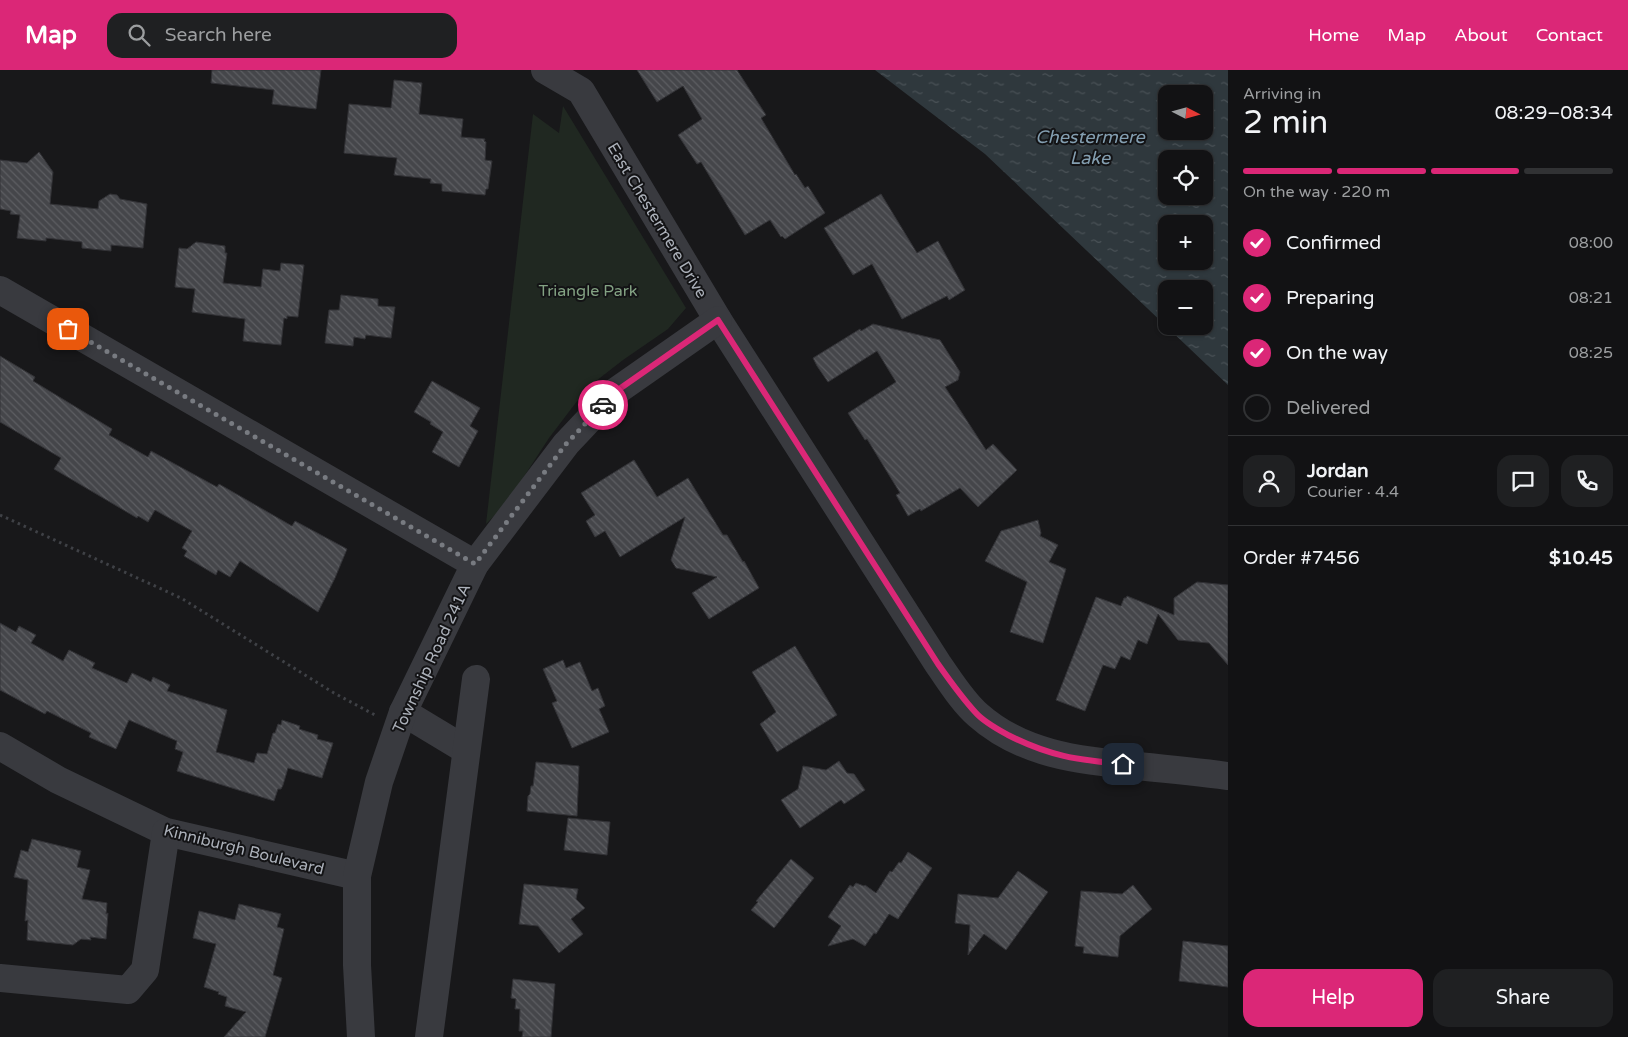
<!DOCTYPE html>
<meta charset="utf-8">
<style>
body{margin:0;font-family:"Varela Round",sans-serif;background:#1f2022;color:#f1f3f6;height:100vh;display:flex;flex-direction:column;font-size:19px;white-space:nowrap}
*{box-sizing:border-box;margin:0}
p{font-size:16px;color:#9c9ea0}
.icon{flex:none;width:28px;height:28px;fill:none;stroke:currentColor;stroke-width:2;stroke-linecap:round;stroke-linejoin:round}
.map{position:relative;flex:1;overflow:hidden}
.sheet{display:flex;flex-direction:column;background:#121214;width:400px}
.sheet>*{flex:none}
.needle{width:32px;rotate:96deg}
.buttons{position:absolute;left:1158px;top:15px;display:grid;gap:10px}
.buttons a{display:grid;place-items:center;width:55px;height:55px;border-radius:10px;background:#121214;box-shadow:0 1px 4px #0004,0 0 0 1px #313234;font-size:25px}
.pin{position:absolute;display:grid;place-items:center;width:42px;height:42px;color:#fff;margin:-21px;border-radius:10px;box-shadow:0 2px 8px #0006}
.courier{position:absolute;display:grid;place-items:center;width:50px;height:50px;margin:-25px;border:4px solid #db2777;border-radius:50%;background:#fff;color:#222;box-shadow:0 1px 6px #0007}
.summary em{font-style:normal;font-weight:600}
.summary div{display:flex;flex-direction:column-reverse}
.summary{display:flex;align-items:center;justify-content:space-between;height:85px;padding:0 15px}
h1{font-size:32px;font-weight:600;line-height:38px}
.bar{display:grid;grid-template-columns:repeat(4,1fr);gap:8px 5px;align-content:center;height:60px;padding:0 15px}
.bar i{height:6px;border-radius:4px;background:#313234}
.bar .current{background:#db2777}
.bar p{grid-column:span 4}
.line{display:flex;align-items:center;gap:12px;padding:0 15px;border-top:1px solid #313234}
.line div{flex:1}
.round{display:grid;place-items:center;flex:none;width:52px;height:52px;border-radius:15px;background:#1f2022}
ol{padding:0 15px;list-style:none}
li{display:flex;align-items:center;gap:15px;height:55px}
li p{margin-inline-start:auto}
li .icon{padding:5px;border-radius:50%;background:#db2777;color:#fff;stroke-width:4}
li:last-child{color:#9c9ea0}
li i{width:28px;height:28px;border:2px solid #313234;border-radius:50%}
.button{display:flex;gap:10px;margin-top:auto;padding:10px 15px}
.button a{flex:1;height:58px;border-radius:15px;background:#db2777;color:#fff;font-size:20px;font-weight:600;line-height:58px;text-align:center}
.button a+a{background:#1f2022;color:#f1f3f6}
header{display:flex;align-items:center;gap:30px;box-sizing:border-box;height:70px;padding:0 25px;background:#db2777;color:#fff}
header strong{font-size:24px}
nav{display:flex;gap:28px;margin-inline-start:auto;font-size:18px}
.search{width:350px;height:45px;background:#1f2022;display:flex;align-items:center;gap:12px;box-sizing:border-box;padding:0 18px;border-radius:15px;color:#9c9ea0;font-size:19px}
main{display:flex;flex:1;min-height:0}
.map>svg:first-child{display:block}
</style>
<header>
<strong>Map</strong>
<div class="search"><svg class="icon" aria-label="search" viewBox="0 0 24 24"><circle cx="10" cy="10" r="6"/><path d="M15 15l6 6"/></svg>Search here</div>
<nav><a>Home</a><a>Map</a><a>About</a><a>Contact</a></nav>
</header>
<main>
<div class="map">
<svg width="1228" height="967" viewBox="0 0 1228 967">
<defs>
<pattern id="water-ripples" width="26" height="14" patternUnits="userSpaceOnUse" patternTransform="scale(1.25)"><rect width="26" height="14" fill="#2f383d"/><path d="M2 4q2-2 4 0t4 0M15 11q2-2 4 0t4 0" fill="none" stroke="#4a5257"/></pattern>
<pattern id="building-back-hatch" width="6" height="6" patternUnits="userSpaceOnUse" patternTransform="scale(1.25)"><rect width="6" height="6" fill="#45464a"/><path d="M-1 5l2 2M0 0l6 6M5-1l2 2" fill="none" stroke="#5d5e62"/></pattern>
</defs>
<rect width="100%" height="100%" fill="#18181a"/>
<!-- green -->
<path fill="#202821" d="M563,36L686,238L668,259L623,290L587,318L549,368L506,434L486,454L533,44L559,63Z"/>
<!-- water -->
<path fill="url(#water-ripples)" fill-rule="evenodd" d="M875,0H1228V315L985,84ZM1166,24H1204V61H1166ZM1166,89H1204V126H1166ZM1166,154H1204V191H1166ZM1166,219H1204V256H1166Z"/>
<!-- building -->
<g fill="url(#building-back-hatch)" stroke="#323236">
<path d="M212,0H321L316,39L272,34L274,20L211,13Z"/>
<path d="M637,0H737L766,45L761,48L795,105L796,104L805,118L808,116L825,143L785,169L782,166L781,167L770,150L745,165L701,92L697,94L678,65L702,49L683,16L657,32Z"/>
<path d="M394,10L422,13L419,44L463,49L461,67L485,69L484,71L486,72L485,90L492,91L488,119H486L485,125L442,121V114L430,113L431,109L394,105L397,88L344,83L349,34L391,38Z"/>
<path d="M39,82L53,102L50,134L98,139L99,131L110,124L117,125L120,129L147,134L143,178L111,175V181L82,178V172L46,168V171L17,168L20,145L10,144L11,141L0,139V90L27,93Z"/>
<path d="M881,124L917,183L938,171L965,220L949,230L947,226L902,249L872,194L853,205L824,158Z"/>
<path d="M196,172L225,176V183H227L223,213L261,217L263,199L280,201L281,193L304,195L298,247L287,246V249L284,248L281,275L243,271L245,249L192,242L195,219L175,217L179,178L187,179Z"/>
<path d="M341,225L378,229V236L395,237L391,268L366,265L365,269L354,267L353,276L325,273L329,240H339Z"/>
<path d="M873,254L940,270L960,302L958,310L945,317L986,380L993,374L1017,400L978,437L960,418L921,441L920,439L908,446L896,425L900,423L867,369L865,370L848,343L896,312L877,281L828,312L817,296L813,288L860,259L861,261Z"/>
<path d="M0,286L35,307L33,311L112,359L109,365L148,387L151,381L217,417L219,414L292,456L295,451L347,479L335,508L318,542L240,491L230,507L218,500L216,505L184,486L187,481L182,478L192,461L155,440L148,452L138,446L137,448L54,399L61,388L0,352Z"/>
<path d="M432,311L480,338L470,356L478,361L459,397L432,382L443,362L430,354L431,352L414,342Z"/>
<path d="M634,390L657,427L688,408L723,465H727L743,492L744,491L759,518L709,549L692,523L717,507L676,498L671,490L685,447L620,487L605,461L595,467L586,451L595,445L581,423Z"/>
<path d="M1038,450L1041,463L1040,466L1058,475L1049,492L1066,499L1043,573L1010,562L1027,512L985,491L1001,461Z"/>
<path d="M1197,512L1228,515V595L1209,573L1178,570L1158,544L1147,574L1138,570L1130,590L1121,586L1115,599L1103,595L1085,641L1056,630L1096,527L1121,536L1124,528H1126L1127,526L1174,545V528Z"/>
<path d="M0,553L16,562L19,556L36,565L31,573L63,591L69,580L95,593L92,598L127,613L132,603L151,612L153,607L170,615L167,621L227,640L216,682L254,693L257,683L267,684L273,663H275L278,654L281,655L282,650L300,656L299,659L318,665L317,669L333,673L322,708L288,698L283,715L281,719H278L274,731L177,701L183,682L175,679L177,671L129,650L116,679L89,667L91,663L47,641L45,644L0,620Z"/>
<path d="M795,576L837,645L777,682L760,654L776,642L752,602Z"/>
<path d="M563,590L566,598L580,592L592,621L598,618L605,636L599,639L609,662L572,678L552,633L557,631L543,599Z"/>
<path d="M839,691L847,703L854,704L865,720L844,734L841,730L800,758L781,730L798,719L803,696L826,700Z"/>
<path d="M536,692L579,696L577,746L527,741L528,726L530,724L531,716H533Z"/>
<path d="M568,748L610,752L607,785L564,780Z"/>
<path d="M32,769L81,781L77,797L90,800L82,829L107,833L106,844L108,843L106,869L90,867L91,870L81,869L73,875L27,870L28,850L25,851L28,810L14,807L21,780L28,782Z"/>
<path d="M908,782L932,798L898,849L889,844L876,864L874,863L865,876L853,869L828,876L841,856L828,847L850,815L853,817L856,813L864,816L865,815L876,823L890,801L892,802L899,792L901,793Z"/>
<path d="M791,789L814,808L774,858L751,840L758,832L756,831Z"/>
<path d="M1018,801L1048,822L1006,880L984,864L968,885L970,855L955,853L958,824L998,828Z"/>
<path d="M524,814L578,819L576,829L585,838L571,849L583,864L559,883L538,856L519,854Z"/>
<path d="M1133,815L1152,839L1120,866L1118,887L1083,883L1084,877L1075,876L1081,821L1122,824Z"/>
<path d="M239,834L281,844L277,857L284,859L273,905L282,908L265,967H224L246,942L225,936L227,927L218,924L219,922L204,917L216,874L193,868L199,841L235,850Z"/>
<path d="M1183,871L1228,876V917L1179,911Z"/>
<path d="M513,909L555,914L551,967H522L523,961H519L520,939H515L516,929L511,928Z"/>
</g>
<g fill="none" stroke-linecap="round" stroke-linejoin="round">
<!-- path -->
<path stroke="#3f4146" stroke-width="3" stroke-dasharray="2.5 4" stroke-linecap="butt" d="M0,445L181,528L334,623L375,645"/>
<!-- minor -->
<g stroke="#393a3f" stroke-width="28">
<path d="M545,0L581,21L718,250L938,594C950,611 962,631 978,645C1023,685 1080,690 1137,696C1168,699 1198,702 1228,706"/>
<path d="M0,220L475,494"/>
<path d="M403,642L466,680"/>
<path d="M0,676L58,710L166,762L357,806"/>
<path d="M0,908L128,920L145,900L166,762"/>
<path d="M361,967L357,895V806L379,712L403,642L475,494L566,374L615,322L718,250"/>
<path d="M429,967L476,609"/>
</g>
</g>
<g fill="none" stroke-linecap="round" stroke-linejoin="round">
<!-- done -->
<path stroke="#787b81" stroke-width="5" stroke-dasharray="0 9" d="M68,259L475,494L566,374L603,335"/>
<!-- route -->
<path stroke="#db2777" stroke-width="6" d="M603,335L615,322L718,250L938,594C950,611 962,628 976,643C984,652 997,659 1008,665C1049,686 1077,690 1123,694"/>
</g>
<g text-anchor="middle" stroke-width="4" stroke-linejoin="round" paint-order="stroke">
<!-- street labels -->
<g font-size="16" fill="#abb0b9" stroke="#131315">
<text transform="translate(658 150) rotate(59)" y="6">East Chestermere Drive</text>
<text transform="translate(431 588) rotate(-65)" y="6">Township Road 241A</text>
<text transform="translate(244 779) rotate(14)" y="6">Kinniburgh Boulevard</text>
</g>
<!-- park labels -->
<g font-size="16" fill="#83a283" stroke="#131315">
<text x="588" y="226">Triangle Park</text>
</g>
<!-- water labels -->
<g font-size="18" font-style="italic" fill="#849fb1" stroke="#131315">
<text x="1090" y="73">Chestermere<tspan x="1090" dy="21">Lake</tspan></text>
</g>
</g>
</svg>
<div class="buttons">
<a><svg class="needle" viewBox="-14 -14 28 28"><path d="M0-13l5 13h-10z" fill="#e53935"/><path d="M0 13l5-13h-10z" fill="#9c9ea0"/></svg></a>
<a><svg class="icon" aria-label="locate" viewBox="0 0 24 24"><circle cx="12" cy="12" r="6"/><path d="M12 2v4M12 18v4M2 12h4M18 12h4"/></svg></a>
<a>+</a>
<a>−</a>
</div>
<div class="pin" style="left:68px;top:259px;background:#ea580c"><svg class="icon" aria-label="bag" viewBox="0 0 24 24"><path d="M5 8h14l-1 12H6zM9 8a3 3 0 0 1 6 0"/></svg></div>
<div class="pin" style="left:1123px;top:694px;background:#1f2937"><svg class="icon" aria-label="home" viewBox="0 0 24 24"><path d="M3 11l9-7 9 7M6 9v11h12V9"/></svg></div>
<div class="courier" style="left:603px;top:335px"><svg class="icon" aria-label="car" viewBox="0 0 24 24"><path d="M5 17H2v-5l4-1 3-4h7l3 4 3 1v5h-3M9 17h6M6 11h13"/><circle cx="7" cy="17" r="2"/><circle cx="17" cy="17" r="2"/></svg></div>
</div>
<section class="sheet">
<div class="summary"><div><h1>2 min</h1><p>Arriving in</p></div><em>08:29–08:34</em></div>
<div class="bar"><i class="current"></i><i class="current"></i><i class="current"></i><i></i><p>On the way · 220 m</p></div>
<ol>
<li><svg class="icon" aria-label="check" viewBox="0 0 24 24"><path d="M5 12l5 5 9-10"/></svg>Confirmed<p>08:00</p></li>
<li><svg class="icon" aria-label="check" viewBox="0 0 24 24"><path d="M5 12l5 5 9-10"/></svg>Preparing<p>08:21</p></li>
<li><svg class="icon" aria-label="check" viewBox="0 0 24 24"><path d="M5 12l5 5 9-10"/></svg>On the way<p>08:25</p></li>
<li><i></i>Delivered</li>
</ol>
<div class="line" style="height:90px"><a class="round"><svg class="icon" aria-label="person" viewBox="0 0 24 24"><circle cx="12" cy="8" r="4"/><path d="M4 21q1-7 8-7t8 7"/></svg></a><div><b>Jordan</b><p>Courier · 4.4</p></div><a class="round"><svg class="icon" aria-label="chat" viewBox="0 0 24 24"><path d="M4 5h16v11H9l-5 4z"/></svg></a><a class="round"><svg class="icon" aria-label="phone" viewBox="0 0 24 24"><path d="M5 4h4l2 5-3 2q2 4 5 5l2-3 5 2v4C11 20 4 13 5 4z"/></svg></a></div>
<div class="line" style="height:65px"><div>Order #7456</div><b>$10.45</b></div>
<div class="button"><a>Help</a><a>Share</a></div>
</section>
</main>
